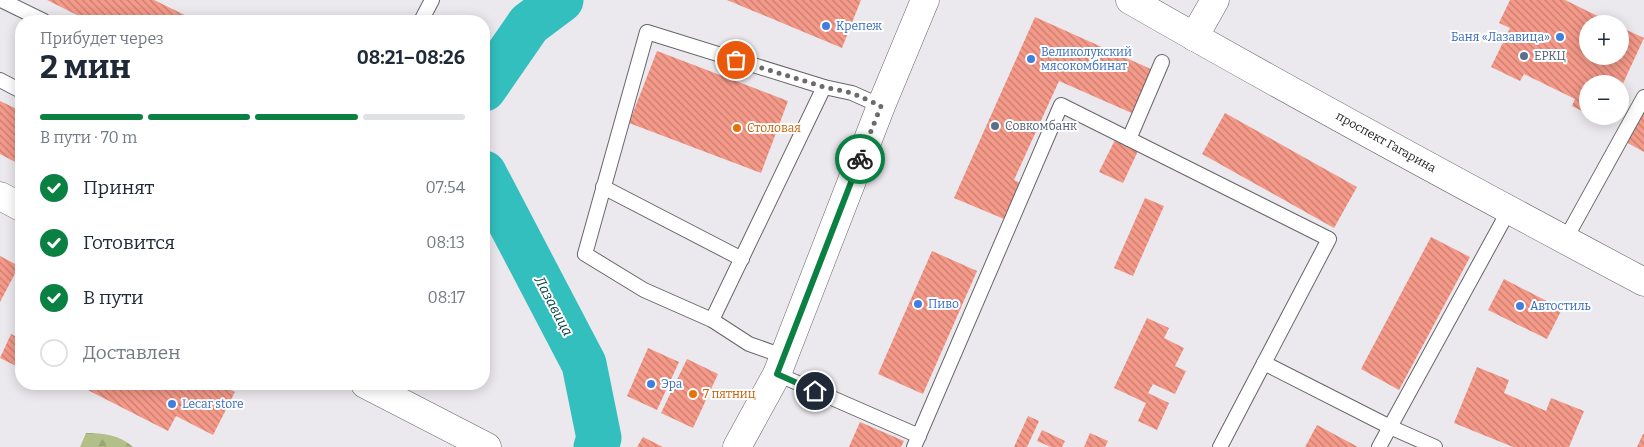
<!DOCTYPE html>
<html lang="ru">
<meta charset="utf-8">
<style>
body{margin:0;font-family:Bitter,serif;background:#f2f2f3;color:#1f2937;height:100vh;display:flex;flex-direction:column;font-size:19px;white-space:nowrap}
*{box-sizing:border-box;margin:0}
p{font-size:16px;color:#747a83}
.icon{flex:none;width:28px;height:28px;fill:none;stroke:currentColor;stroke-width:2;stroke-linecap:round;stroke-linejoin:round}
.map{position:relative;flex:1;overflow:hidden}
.sheet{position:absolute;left:15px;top:15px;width:475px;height:375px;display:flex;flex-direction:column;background:#fff;border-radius:20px;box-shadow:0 2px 12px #0003}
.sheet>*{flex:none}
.controls{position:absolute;left:1579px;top:15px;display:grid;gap:10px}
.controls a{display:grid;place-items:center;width:50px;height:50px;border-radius:50%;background:#fff;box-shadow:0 2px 12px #0003;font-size:25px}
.pin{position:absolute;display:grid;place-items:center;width:42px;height:42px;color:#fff;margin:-21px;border:2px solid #fff;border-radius:50%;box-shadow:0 1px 5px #0007}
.courier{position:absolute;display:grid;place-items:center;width:50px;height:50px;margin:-25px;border:4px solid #0b8043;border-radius:50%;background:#fff;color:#222;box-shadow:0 1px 6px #0007}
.overview em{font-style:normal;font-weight:700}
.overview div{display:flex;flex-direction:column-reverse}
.overview{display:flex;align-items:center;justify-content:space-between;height:85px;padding:0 25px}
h1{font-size:32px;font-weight:700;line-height:38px}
.bar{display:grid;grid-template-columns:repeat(4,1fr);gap:8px 5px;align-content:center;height:60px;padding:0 25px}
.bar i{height:6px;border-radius:4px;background:#e0e1e3}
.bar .on{background:#0b8043}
.bar p{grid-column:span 4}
ol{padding:0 25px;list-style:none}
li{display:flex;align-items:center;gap:15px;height:55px}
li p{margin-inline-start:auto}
li .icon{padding:5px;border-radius:50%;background:#0b8043;color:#fff;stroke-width:4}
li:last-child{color:#747a83}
li i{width:28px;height:28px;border:2px solid #e0e1e3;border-radius:50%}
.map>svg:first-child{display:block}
</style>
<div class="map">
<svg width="1644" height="447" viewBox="0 0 1644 447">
<defs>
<pattern id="forest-firs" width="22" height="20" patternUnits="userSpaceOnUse" patternTransform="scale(1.25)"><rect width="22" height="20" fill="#b3bf88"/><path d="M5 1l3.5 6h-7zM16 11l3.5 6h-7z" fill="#9aa475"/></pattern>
<pattern id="building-back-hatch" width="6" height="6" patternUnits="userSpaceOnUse" patternTransform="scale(1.25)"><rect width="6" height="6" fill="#f59989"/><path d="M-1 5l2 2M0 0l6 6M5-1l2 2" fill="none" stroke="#c67d70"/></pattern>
</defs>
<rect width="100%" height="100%" fill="#ece9ee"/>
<!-- forest -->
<path fill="url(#forest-firs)" d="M86,433C103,433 120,435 133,447H80Z"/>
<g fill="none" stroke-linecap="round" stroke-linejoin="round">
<!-- river -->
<g stroke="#34bfbf" stroke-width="45">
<path d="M484,89L529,24L561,0"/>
<path d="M484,173L584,364L599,438L596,447"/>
</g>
</g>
<!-- building -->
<g fill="url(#building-back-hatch)">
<path d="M47,0H154L197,21H89Z"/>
<path d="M727,0H861L842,48Z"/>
<path d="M1510,0H1565L1614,24H1588V56H1620V27L1644,38L1620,90V84H1588V114L1572,106L1575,99L1524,74L1520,81L1491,67L1510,28L1499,23Z"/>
<path d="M1035,17L1153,70L1134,114L1059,81L1014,180L1020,183L1004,219L954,198Z"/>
<path d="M657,51L788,101L761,173L629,123Z"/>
<path d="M0,101L21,111V165L0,154Z"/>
<path d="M1644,107V152L1626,142Z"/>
<path d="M1225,113L1357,187L1334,228L1202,154Z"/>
<path d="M1592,116H1607L1604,122Z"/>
<path d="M1115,140L1138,151L1123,183L1099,172Z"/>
<path d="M1145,198L1164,206L1133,276L1114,268Z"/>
<path d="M1431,237L1470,257L1399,390L1361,369Z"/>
<path d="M932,251L977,271L923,394L878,374Z"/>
<path d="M0,256L19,266L0,302Z"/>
<path d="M1504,279L1562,309L1547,339L1488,310Z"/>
<path d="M1147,318L1169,328L1164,338L1184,348L1175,366L1186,371L1175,394L1153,384L1148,393L1169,403L1157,430L1138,421L1146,403L1114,388Z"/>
<path d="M11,334L21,339V355L16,366L0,358Z"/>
<path d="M648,348L679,362L657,410L627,396Z"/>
<path d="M687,359L718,374L693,428L661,413Z"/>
<path d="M1477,367L1509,380L1504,393L1546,411L1551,398L1584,411L1569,447H1513L1454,423Z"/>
<path d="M76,384H218L235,392L213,435L176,416L168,431Z"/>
<path d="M1028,416L1039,421L1027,447H1014Z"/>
<path d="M860,422L904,441L901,447H849Z"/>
<path d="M1317,425L1358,447H1305Z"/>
<path d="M1042,430L1065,441L1062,447H1051L1037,441Z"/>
<path d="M1090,433L1108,441L1105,447H1084Z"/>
<path d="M1643,434H1644V447H1637Z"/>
<path d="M643,437L663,447H637Z"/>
</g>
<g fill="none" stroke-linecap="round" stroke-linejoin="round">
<defs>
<g id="lane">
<path d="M1,0L44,21"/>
<path d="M421,21L432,0"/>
<path d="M0,80L21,91"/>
<path d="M1129,139L1162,62"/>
<path d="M603,187L742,259"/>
<path d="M1565,240L1644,97"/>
<path d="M712,320L824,87"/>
<path d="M783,356L749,344L712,320L644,290L585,254L647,32L824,87L852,93L881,106"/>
<path d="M1264,363L1390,427L1435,447"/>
<path d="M777,374L919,436"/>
<path d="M914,447L1061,105L1329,239L1220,447"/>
<path d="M1379,447L1509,210"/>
</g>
<path id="street" d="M1194,37L1215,0"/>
<g id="secondary">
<path d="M1130,0C1299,97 1471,190 1644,282"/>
<path d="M0,196L21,207"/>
<path d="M365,384L487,447"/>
<path d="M737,447L777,374L881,106L925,0"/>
</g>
</defs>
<!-- lane casing -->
<use href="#lane" stroke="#686569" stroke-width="16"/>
<!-- street casing -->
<use href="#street" stroke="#686569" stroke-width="29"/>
<!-- secondary casing -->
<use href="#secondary" stroke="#686569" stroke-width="29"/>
<!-- lane -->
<use href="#lane" stroke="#fff" stroke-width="14"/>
<!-- street -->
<use href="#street" stroke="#fff" stroke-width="28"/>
<!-- secondary -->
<use href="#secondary" stroke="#fff" stroke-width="28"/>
</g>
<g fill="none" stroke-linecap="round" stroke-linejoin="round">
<!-- done -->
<path stroke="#6b6a6d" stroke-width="5" stroke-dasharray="0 9" d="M736,60L824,87L852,93L881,106L860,159"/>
<!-- route -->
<path stroke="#0b8043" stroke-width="6" d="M815,391L777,374L860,159"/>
</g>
<!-- markers -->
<g fill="#3f7fe0" stroke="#fff" stroke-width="2">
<circle cx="826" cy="26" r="5"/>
<circle cx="1560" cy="37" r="5"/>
<circle cx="1031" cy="59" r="5"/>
<circle cx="918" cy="304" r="5"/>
<circle cx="1520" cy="306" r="5"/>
<circle cx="651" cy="384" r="5"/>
<circle cx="172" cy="404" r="5"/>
</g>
<g fill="#5c6f8a" stroke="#fff" stroke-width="2">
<circle cx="1524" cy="56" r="5"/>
<circle cx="995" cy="126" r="5"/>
</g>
<g fill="#e8710a" stroke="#fff" stroke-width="2">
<circle cx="737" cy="128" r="5"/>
<circle cx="693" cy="394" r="5"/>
</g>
<g text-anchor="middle" stroke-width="4" stroke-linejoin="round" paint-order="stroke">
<!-- shop labels -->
<g font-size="12" fill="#366cbe" stroke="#fff" text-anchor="start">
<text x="836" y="30">Крепеж</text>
<text x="1550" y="41" text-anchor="end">Баня «Лазавица»</text>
<text x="1041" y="56">Великолукский<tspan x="1041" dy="14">мясокомбинат</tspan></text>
<text x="928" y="308">Пиво</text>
<text x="1530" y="310">Автостиль</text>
<text x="661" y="388">Эра</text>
<text x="182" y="408">Lecar store</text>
</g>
<!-- service labels -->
<g font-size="12" fill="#4e5e75" stroke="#fff" text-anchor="start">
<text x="1534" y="60">ЕРКЦ</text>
<text x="1005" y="130">Совкомбанк</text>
</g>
<!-- food labels -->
<g font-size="12" fill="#c56008" stroke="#fff" text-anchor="start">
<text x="747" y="132">Столовая</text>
<text x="703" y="398">7 пятниц</text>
</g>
<!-- street labels -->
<g font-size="12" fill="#262527" stroke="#fff">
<text transform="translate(1386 142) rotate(29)" y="4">проспект Гагарина</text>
</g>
<!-- water labels -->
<g font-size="14" font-style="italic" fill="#034243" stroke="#fff">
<text transform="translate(554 306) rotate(62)" y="5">Лазавица</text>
</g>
</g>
</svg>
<div class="controls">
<a>+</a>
<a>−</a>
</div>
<div class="pin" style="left:736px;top:60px;background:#ea580c"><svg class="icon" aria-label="bag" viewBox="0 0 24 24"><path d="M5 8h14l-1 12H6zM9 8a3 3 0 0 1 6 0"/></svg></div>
<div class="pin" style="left:815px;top:391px;background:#1f2937"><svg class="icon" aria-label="home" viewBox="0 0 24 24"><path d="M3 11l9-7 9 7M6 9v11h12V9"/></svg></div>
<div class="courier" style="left:860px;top:159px"><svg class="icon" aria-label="bike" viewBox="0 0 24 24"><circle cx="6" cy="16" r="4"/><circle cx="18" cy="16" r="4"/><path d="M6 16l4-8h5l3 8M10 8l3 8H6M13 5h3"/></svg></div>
<section class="sheet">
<div class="overview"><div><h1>2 мин</h1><p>Прибудет через</p></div><em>08:21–08:26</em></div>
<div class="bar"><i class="on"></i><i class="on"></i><i class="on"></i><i></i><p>В пути · 70 m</p></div>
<ol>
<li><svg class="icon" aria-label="check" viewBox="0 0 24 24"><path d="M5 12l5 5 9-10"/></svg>Принят<p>07:54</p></li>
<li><svg class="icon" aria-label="check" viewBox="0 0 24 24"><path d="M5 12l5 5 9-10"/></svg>Готовится<p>08:13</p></li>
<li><svg class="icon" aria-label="check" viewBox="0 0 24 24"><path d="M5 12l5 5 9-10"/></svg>В пути<p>08:17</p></li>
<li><i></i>Доставлен</li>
</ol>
</section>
</div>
